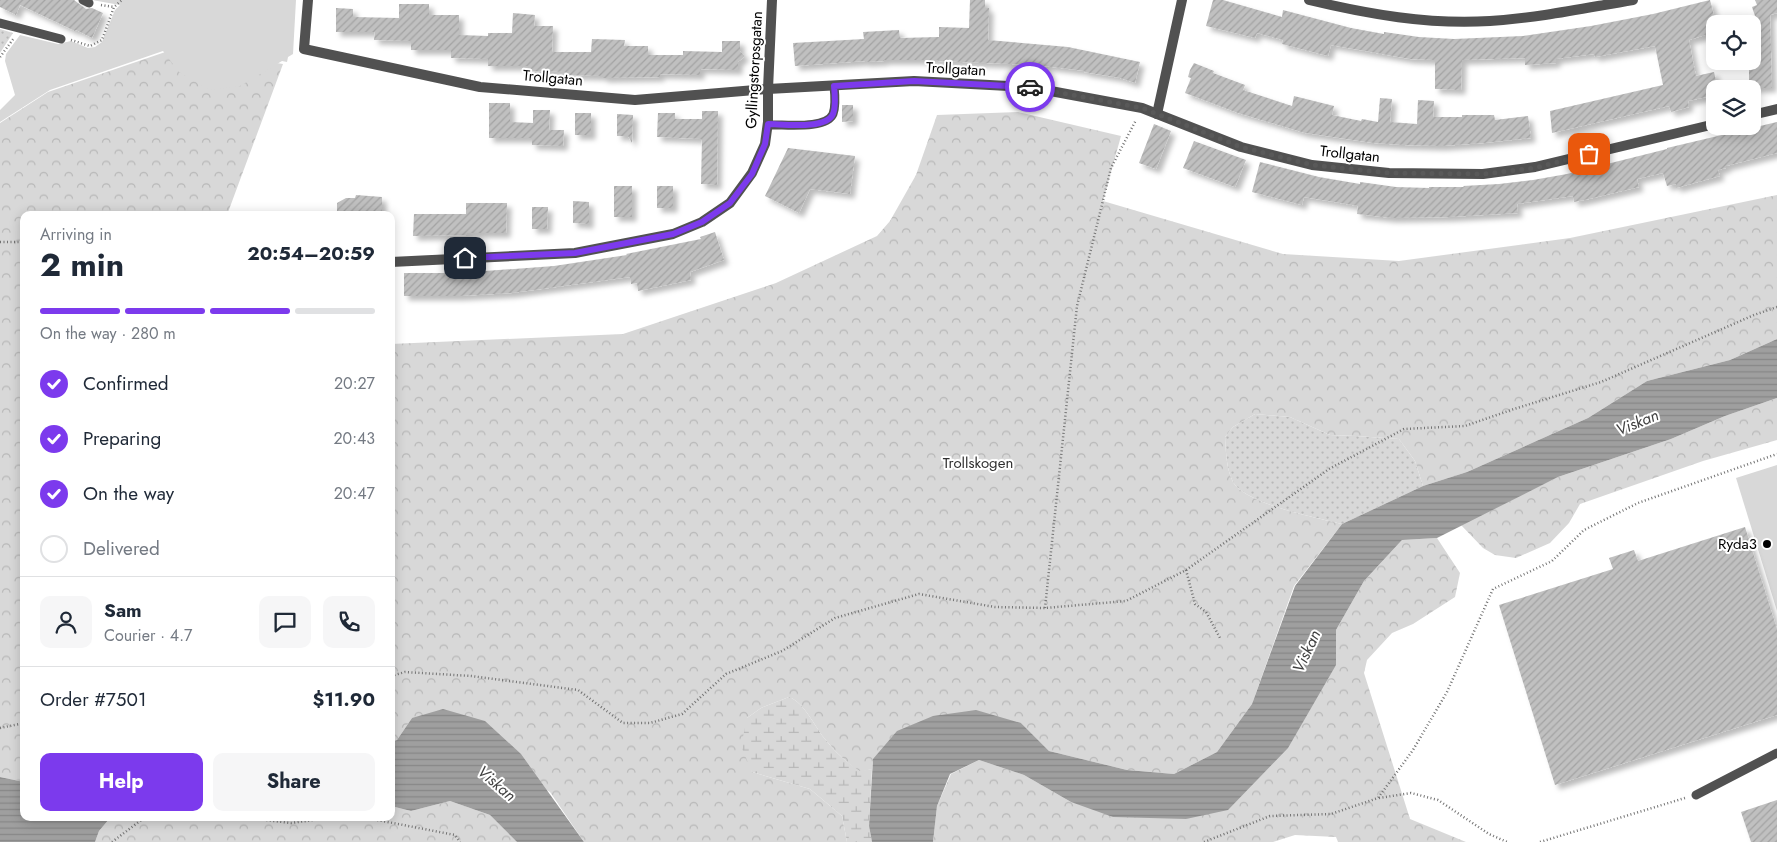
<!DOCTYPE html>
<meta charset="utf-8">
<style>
body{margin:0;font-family:Jost,sans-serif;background:#f6f6f7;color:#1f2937;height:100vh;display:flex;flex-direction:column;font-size:19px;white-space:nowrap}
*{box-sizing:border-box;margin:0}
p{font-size:16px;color:#747a83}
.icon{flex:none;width:28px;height:28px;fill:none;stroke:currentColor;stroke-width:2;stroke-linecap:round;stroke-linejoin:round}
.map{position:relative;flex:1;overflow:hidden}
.panel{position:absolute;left:20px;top:211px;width:375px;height:610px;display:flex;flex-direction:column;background:#fff;border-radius:10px;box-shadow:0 2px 12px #0003}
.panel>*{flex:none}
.tools{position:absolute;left:1706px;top:15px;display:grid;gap:10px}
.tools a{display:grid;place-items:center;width:55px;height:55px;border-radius:10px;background:#fff;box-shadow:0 2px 12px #0003;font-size:25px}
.pin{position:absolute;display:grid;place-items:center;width:42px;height:42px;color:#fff;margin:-21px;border-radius:10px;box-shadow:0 2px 8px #0006}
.courier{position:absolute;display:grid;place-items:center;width:50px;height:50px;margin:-25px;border:4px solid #7c3aed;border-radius:50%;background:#fff;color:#222;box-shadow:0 1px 6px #0007}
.summary em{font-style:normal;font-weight:700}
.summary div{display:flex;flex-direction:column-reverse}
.summary{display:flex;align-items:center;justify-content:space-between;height:85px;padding:0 20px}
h1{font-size:32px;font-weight:700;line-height:38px}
.bar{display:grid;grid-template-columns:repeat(4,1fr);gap:8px 5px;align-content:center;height:60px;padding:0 20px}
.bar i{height:6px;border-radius:4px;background:#e0e1e3}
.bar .selected{background:#7c3aed}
.bar p{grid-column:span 4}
.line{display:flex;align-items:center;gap:12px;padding:0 20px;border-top:1px solid #e0e1e3}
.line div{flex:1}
.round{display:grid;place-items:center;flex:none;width:52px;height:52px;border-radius:10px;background:#f6f6f7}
ol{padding:0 20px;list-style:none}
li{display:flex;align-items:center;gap:15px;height:55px}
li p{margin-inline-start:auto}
li .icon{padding:5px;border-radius:50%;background:#7c3aed;color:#fff;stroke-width:4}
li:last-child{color:#747a83}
li i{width:28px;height:28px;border:2px solid #e0e1e3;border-radius:50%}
.primary-button{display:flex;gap:10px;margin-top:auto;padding:10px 20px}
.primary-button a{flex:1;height:58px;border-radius:10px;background:#7c3aed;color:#fff;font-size:20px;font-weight:700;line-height:58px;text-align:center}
.primary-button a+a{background:#f6f6f7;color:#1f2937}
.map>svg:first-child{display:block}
</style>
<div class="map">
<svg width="1777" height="842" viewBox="0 0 1777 842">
<defs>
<pattern id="grass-dots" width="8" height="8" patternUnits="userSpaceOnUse" patternTransform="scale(1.25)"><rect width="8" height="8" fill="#d8d8d8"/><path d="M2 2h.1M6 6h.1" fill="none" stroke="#b8b8b8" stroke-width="1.8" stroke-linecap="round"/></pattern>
<pattern id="forest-crowns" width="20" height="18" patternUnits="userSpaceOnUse" patternTransform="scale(1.25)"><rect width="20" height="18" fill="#d8d8d8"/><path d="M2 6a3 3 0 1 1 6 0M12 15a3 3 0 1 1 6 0" fill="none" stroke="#b8b8b8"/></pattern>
<pattern id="wetland-marsh" width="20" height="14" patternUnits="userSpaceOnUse" patternTransform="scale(1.25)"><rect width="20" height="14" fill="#d8d8d8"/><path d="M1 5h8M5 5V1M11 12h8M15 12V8" fill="none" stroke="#b8b8b8"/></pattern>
<pattern id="water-rules" width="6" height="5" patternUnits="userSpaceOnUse" patternTransform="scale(1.25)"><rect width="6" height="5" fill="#9f9f9f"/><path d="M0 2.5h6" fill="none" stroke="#878787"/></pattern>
<pattern id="building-hatch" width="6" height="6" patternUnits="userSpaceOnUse" patternTransform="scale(1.25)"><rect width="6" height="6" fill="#c0c0c0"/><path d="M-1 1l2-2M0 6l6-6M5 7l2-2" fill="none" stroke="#a3a3a3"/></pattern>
<filter id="shadow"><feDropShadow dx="4.5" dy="4.5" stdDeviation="2.5" flood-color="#0004"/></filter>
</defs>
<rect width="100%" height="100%" fill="#fff"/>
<!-- grass -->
<g fill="url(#grass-dots)">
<path d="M0,29L13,33L0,53Z"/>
<path d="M1255,414L1290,417L1330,435L1356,436L1399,439L1415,461L1423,486L1342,524C1318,518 1245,504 1233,482C1226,468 1226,452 1225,437L1233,427Z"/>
</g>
<!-- forest -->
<g fill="url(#forest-crowns)">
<path d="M177,48L283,64L227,215H24V782L0,777V123L48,92Z"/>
<path d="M1018,112L1121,136L1103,201L1283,254L1399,261L1570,238L1777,195V339L1730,360L1647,381L1588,418L1467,472L1423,486L1415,461L1399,439L1356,436L1330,435L1290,417L1255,414L1233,427L1225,437C1226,452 1226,468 1233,482C1245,504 1318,518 1342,524L1294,586L1252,704L1217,752L1174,774L1127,770L1049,751L1021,723L873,759L872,769L860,772C847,763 835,752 825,739C814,726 805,703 789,697L761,708L747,718L752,772L810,789L842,816L847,842H584L550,792L412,718L397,740L391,742V344L623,334L776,283L877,236L890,221L916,175L937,115Z"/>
<path d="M1777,398V440L1703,461L1580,504L1569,523L1550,543L1516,558L1495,555L1483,548L1461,525L1558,477L1671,439L1725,416Z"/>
<path d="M1437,538L1460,573L1455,597L1413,624L1392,633L1367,660L1364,673L1410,819L1466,842H1338L1336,837L1295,835L1273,842H933L937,806L951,774L979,760L1024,775L1071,802L1186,819L1336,665V630L1364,581L1402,540Z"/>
<path d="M450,801L490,815L517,842H95L99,831L110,818H391V806L411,811Z"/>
</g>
<!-- wetland -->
<path fill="url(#wetland-marsh)" d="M789,697C805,703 814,726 825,739C835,752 847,763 860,771L872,769L869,826L872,842H847L842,816L810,789L752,772L741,746L747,718L761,708Z"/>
<!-- green -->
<g fill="#d8d8d8">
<path d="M92,0H296L293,54L288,57L287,62L282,61L240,86L210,90L179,72L163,51L50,90L0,122V110L15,95L5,61L6,54L20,35L58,44L71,41L88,48L95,47L102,42L115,10L120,5Z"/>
<path d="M1777,465V611L1736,478Z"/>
</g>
<!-- water -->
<g fill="url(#water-rules)">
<path d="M1777,339V398L1725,416L1671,439L1558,477L1437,538L1402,540L1364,581L1336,630V665L1288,748L1228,810L1186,819L1113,817L1071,802L1024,775L979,760L950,774L937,806L933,842H872L869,826L873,759L897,731L933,716L976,710L1021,723L1049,751L1127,770L1174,774L1217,752L1252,704L1295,586L1342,524L1423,486L1467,472L1588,418L1647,381L1730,360Z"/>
<path d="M443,709L485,721L521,754L584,842H517L490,815L450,801L411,811L391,806V742L397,740L412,718Z"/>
<path d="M0,777L24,782V818H110L99,831L95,842H0Z"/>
</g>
<!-- building -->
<g fill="url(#building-hatch)" filter="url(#shadow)">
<path d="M0,0H74L86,9L92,8L103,13L92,38L76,30L75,31L20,5L16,15L0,7Z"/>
<path d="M970,0H985V8H989L988,40L1068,47L1140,62L1135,83L1120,78L1084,72L1085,71L1036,65L938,61V60H884V61L865,62V61L795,66L793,43L864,39L863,32L899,30L900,38L939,37V27L969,28Z"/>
<path d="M1213,0H1223L1282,17L1283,10L1351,28L1384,34V32L1419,37L1454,39L1523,36L1591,26L1653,14L1710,0L1715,19V32L1689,40L1696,76L1714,72L1718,89H1715V95L1688,101L1689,107L1671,112L1669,106L1552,133L1550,111L1663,85L1655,46L1595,57L1594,54L1556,59V63L1525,65V58L1462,60L1461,90L1435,89V60L1410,59L1331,45L1328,56L1282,44L1283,40L1257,33L1255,38L1206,26Z"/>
<path d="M1755,0H1777V13L1770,15L1772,88H1749V61H1752V19H1756L1752,7L1757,5Z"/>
<path d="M399,4H429V15H459V35L488,36V33H512L513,13L535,15L534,26H553L552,52H591L592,39L625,40L624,46H648V55H683V51L722,52V41H740V51L745,56L738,62V70L700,69V75L660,74V77L603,78V76L567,75V72L528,71V66H488V59L451,58V50H411V41L374,40L375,32H336V8L353,9V17L399,18Z"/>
<path d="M1194,63L1214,71L1213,73L1245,85L1243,90L1292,106L1294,96L1334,106L1332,115L1361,121L1362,119L1378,122L1380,98L1392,99L1390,122L1417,124L1418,100L1434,101L1433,117H1462V115H1494L1495,120L1528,116L1531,138L1484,143L1441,146L1404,145L1374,143L1305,133L1238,113L1185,93L1191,78L1188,77L1190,70Z"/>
<path d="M489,103H510V122L533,123V110H550L549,130H564L563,146L532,145V138H489Z"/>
<path d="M842,105H853V121L842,122Z"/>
<path d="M702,111H718L717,185L701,184L702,139L657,137L658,113H675V119H702Z"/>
<rect x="575" y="113" width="16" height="22"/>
<path d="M617,114L633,115L632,143L628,136H617Z"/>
<path d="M1777,122V153L1726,166V168L1718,170L1720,176L1676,188V184L1667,186L1663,173L1637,179L1639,187L1589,199L1574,202L1573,196L1517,204L1518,213L1449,217L1392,218L1357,214L1358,206L1304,197L1302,205L1252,192L1260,162L1319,177L1360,184V182L1396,187L1429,188V187H1464L1463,186L1499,184L1533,180L1567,174L1667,149V148Z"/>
<path d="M1154,124L1171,131L1156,169L1139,163Z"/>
<path d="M1194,141L1246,160L1235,187L1183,168Z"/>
<path d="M788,148L855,156L850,194L810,189L799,213L765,196Z"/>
<rect x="614" y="186" width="18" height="31"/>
<rect x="657" y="186" width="16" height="22"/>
<path d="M356,195L382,197V215H337V203L346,198H355Z"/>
<path d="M573,201L589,202V224L573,223Z"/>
<path d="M466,203H507L506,233H467V235L413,236L414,214H466Z"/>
<path d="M532,207H548L547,229H532Z"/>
<path d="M715,232L724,260L690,272L691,280L638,291L637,283L631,284L630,277L512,293L459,296H404V273H459L554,266L627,255L626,254L701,239L700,237Z"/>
<path d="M1745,527L1777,629V715L1555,785L1499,605L1613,569L1609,558L1634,550L1638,561Z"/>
<path d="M1777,800V842H1751L1741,812Z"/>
</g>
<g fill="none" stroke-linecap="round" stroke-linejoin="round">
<!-- path -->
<g stroke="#737373" stroke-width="2.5" stroke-dasharray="1 2.5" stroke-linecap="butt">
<path d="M101,5L114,7"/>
<path d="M71,40L90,46L102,40L114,7L122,0"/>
<path d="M0,57L14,38"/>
<path d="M0,242H24"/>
<path d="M1186,570L1195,604L1206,612L1220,638"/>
<path d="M1045,608L1077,306L1111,168L1136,120"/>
<path d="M391,676L405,672L471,676L578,690L623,723H650L682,714L726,674L782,651L835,618L919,594L995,607L1045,608L1126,601L1186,570L1329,469L1404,429L1465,426L1514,409L1601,382L1754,315L1777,307"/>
<path d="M0,728L24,723"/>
<path d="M1379,798L1411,793L1438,800L1489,834L1507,842"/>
<path d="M249,818L291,823L328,818"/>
<path d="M367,818L455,835L460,842"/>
<path d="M112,842L144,818"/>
<path d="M1204,842L1270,816L1331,814L1378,798L1413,750L1447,692L1493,589L1552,561L1584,530L1638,503L1777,454"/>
<path d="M1540,842L1685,798"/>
</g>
<!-- service -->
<g stroke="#515151" stroke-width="9">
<path d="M83,0L89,3"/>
<path d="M0,23L61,39"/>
<path d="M768,125C783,124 826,130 833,114C836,106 835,95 834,86"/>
<path d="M1696,795L1777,753"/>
</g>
<!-- minor -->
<g stroke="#515151" stroke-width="10">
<path d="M308,0L304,49L480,87L635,100L768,89L914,81L1029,87L1142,108L1241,147L1312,165L1389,173L1483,174L1535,167L1715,124"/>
<path d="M1309,0C1367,14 1429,25 1490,21C1538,18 1585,8 1633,0"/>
<path d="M1157,114L1182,0"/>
<path d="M1752,115L1777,109"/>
<path d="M391,262L575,253L673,234L702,222L730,203L752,173L765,144L768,122V89L772,0"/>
</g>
</g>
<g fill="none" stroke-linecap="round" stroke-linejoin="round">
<!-- done -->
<path stroke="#595959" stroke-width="5" stroke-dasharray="0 9" d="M1030,87L1142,108L1241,147L1312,165L1389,173L1483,174L1535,168L1589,154"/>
<!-- route -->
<path stroke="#7c3aed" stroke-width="6" d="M465,258L575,253L673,234L702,222L730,203L752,174L765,144L768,124C783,124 826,130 833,114C836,106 835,95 834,86L914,81L1030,87"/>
</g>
<!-- markers -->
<circle fill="#000" stroke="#fff" stroke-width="2" cx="1767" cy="544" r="5"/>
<g text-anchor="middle" stroke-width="4" stroke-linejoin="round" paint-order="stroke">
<!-- street labels -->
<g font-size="15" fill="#000" stroke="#fff">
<text transform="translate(956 69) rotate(3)" y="5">Trollgatan</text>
<text transform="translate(754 70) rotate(-87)" y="5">Gyllingstorpsgatan</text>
<text transform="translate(553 78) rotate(5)" y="5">Trollgatan</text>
<text transform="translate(1350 154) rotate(6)" y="5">Trollgatan</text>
</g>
<!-- park labels -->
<g font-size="15" fill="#2f2f2f" stroke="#fff">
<text x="978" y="468">Trollskogen</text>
</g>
<!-- poi labels -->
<g font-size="15" fill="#000" stroke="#fff" text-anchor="end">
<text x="1757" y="549">Ryda3</text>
</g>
<!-- water labels -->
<g font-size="16" font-style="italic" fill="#404040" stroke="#fff">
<text transform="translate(1637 422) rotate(-22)" y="6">Viskan</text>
<text transform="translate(1306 651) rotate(-65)" y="6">Viskan</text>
<text transform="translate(497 783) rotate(41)" y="6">Viskan</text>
</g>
</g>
</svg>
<div class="tools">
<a><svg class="icon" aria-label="locate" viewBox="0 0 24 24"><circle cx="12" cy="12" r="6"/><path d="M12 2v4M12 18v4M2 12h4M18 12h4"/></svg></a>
<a><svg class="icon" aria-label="layers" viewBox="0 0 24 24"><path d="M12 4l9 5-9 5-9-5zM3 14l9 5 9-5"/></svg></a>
</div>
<div class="pin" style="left:1589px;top:154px;background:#ea580c"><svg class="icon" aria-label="bag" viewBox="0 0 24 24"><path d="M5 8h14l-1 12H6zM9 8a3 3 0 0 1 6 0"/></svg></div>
<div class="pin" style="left:465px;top:258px;background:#1f2937"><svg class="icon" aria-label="home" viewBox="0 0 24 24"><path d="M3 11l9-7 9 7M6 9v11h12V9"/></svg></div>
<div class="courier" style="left:1030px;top:87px"><svg class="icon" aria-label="car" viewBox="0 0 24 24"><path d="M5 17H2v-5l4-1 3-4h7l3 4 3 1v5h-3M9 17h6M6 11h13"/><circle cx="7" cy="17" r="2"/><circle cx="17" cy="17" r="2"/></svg></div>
<section class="panel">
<div class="summary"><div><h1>2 min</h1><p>Arriving in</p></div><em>20:54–20:59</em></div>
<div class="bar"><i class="selected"></i><i class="selected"></i><i class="selected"></i><i></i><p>On the way · 280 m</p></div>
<ol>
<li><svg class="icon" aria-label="check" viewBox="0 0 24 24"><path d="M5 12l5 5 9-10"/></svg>Confirmed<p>20:27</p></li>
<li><svg class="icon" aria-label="check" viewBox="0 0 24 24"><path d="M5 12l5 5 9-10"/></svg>Preparing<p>20:43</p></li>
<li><svg class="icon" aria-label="check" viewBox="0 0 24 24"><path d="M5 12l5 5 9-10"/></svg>On the way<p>20:47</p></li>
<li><i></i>Delivered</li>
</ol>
<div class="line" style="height:90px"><a class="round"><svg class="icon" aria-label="person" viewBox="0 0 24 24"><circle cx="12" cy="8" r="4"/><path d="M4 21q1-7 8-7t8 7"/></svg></a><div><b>Sam</b><p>Courier · 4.7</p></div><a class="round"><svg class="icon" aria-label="chat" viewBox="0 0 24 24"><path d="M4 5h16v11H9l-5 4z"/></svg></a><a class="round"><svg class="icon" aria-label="phone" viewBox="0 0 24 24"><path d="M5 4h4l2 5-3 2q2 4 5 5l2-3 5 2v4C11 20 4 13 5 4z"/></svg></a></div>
<div class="line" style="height:65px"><div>Order #7501</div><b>$11.90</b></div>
<div class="primary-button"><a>Help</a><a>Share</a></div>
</section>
</div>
